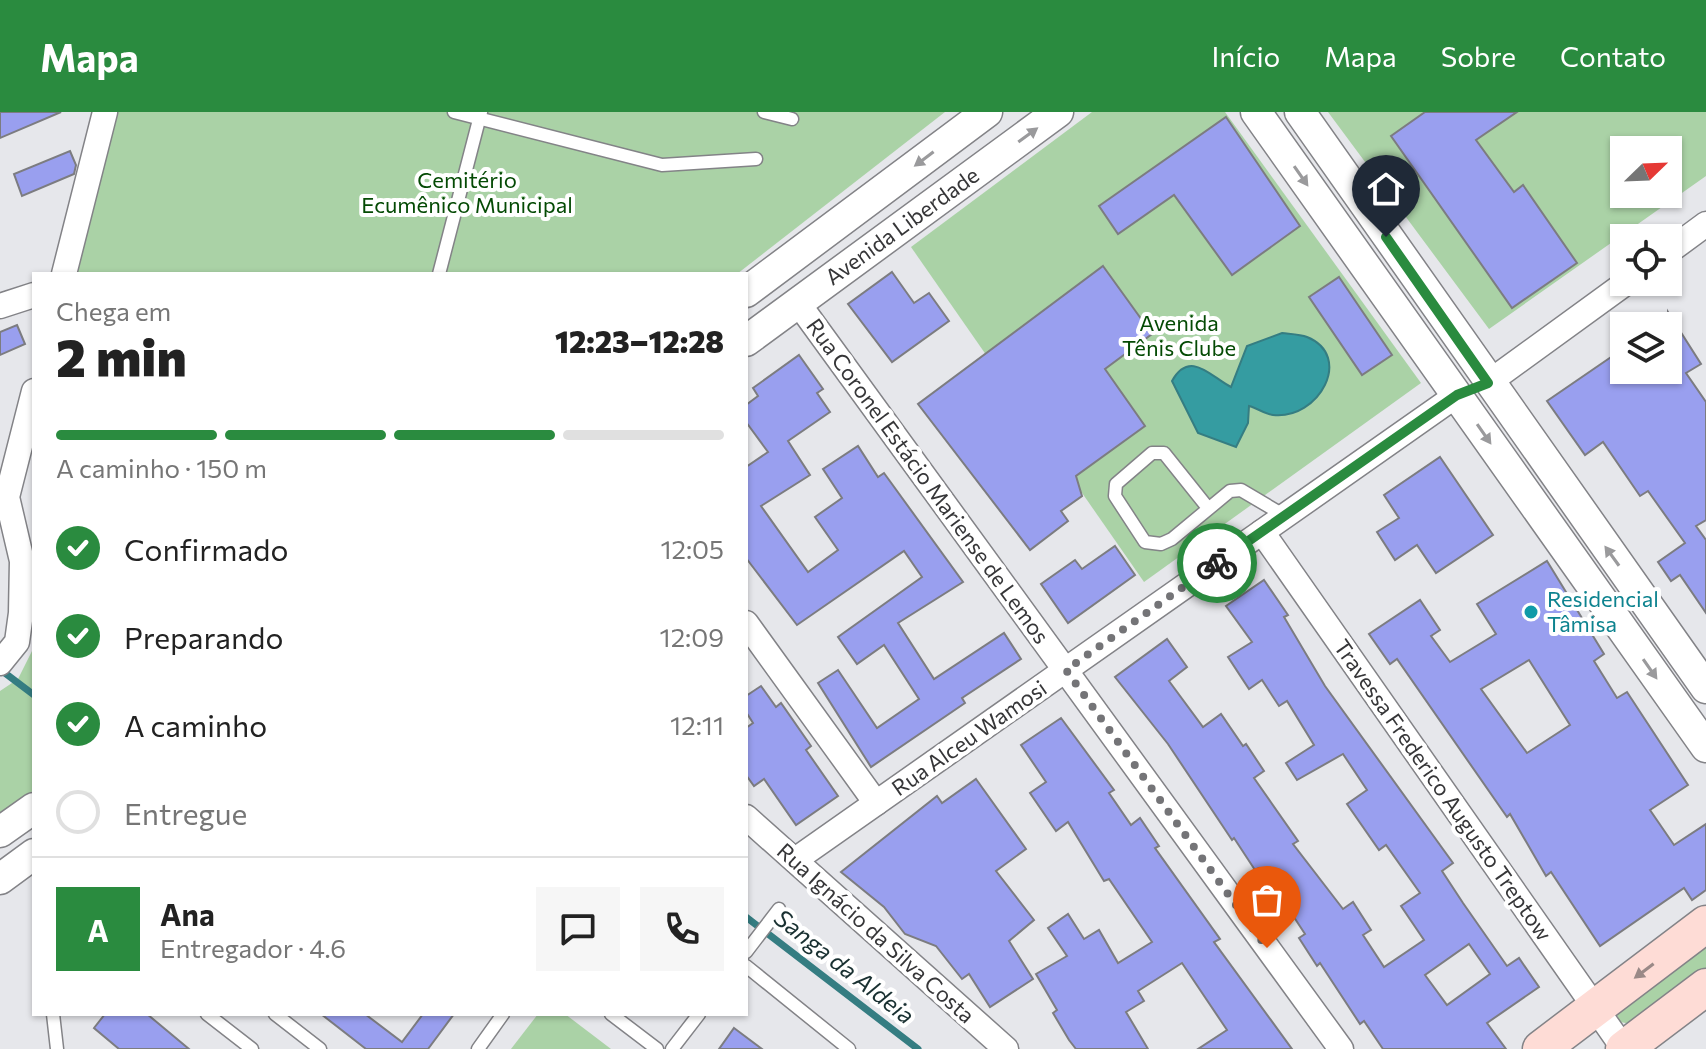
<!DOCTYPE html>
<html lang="pt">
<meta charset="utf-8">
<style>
body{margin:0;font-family:Commissioner,sans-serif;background:#f6f6f6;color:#222;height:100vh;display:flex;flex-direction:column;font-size:30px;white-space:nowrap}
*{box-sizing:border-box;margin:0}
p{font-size:26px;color:#767676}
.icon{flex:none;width:44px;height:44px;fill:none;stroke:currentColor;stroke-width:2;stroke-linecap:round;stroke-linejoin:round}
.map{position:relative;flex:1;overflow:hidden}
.details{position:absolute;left:32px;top:160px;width:716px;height:744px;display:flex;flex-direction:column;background:#fff;border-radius:0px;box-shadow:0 2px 6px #0004}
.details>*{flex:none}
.needle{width:52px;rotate:67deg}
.tools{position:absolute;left:1610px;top:24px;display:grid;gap:16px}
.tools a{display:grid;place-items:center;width:72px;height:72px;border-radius:0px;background:#fff;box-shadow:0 2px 6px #0004;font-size:40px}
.pin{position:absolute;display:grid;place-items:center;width:68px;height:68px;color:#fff;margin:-82px -34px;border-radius:50% 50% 50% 0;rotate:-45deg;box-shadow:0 0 8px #0007}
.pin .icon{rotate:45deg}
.courier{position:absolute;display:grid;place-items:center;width:80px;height:80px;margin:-40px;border:6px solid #2a8b3f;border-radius:50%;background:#fff;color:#222;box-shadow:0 2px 10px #0007}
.overview em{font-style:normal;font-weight:800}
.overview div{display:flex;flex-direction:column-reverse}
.overview{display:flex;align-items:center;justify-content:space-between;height:136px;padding:0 24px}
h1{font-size:52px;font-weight:800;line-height:60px}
.bar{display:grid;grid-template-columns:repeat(4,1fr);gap:12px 8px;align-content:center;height:96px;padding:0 24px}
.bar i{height:10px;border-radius:6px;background:#e0e0e0}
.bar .selected{background:#2a8b3f}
.bar p{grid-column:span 4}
.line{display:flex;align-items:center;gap:20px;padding:0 24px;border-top:2px solid #e0e0e0}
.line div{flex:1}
.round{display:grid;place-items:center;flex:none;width:84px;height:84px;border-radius:0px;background:#f6f6f6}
ol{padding:0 24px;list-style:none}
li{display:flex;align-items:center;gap:24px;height:88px}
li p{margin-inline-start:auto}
li .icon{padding:8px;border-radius:50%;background:#2a8b3f;color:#fff;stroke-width:4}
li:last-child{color:#767676}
li i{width:44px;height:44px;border:4px solid #e0e0e0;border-radius:50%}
header{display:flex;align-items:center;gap:48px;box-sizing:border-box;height:112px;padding:0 40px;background:#2a8b3f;color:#fff}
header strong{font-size:38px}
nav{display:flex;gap:44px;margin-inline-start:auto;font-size:28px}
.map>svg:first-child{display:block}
</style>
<header>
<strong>Mapa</strong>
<nav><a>Início</a><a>Mapa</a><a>Sobre</a><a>Contato</a></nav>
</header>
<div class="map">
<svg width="1706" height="937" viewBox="0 0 1706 937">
<rect width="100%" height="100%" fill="#e6e7eb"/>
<!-- green -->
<g fill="#aad2a6" fill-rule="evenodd">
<path d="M114,0H945L737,162H72Z"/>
<path d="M1092,0H1225L1421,271L1144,470L911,135Z"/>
<path d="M1328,0H1706V64L1489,217ZM1624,38H1668V82H1624Z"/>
<path d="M34,535V678L0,703V579L18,567Z"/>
<path d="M1702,835L1706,837V856L1631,912L1620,910L1616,901Z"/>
<path d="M538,902H565L611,937H511Z"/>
</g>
<!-- water -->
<path fill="#359ca1" stroke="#357d82" stroke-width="2" d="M1282,221C1290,222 1300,222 1307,225C1354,244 1319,308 1273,303C1265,302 1257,296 1249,294L1248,311L1236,335L1198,321L1172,269C1190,237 1211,265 1231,275L1247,234Z"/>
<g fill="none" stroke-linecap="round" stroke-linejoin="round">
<!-- stream -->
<g stroke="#357d82" stroke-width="7">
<path d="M1,558L34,583"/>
<path d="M746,805L918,937"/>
</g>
</g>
<!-- building -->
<g fill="#999fef" stroke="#7c7c80" stroke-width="2" fill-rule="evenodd">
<path d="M0,0H61L0,26Z"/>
<path d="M1425,0H1517L1476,28L1514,80L1523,73L1577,151L1512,196L1391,24Z"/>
<path d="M1226,5L1300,114L1232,163L1174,83L1118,122L1099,94Z"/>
<path d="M70,39L76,53L74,62L22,84L14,62Z"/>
<path d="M1103,154L1152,222L1105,257L1145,314L1076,364L1082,384L1061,399L1068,409L1030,438L918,292Z"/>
<path d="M892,160L914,191L929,181L949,209L892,250L848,192Z"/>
<path d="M1339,165L1392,243L1362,263L1309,185Z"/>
<path d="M1668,200L1701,252L1686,261L1706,290V408L1696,414L1706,428V501L1680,463L1671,469L1658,450L1685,431L1648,379L1640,384L1603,330L1585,343L1547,289L1617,241L1624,258H1668Z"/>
<path d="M17,213L25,232L0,243V220Z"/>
<path d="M799,243L823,277L817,281L830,300L788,329L810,363L761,394L808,460L838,438L815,405L842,386L823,357L858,334L878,365L884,361L963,470L898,511L934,567L1004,521L1021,547L962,586L965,591L871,655L818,571L838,558L877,616L919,587L884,533L857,552L838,525L922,465L904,439L797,513L746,446V355L768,340L746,310V293L758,284L753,276Z"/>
<path d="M1440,345L1493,423L1436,461L1417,433L1395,448L1377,420L1399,406L1384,383Z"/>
<path d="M1115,434L1135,463L1068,511L1041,472L1075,448L1082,457Z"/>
<path d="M1547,449L1604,542L1594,549L1617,586L1627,580L1688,673L1650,698L1674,733L1706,712V778L1692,788L1684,776L1600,834L1551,760L1546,764L1510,702L1507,705L1397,547L1390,552L1369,522L1420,488L1440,518L1431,524L1450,550L1496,522L1477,492ZM1529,548L1570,613L1527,641L1481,577Z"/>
<path d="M1264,468L1288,503L1284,505L1325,574L1453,751L1442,759L1463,791L1507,854L1519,846L1539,875L1487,911L1506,937H1383L1364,909L1360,912L1320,851L1317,854L1299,826L1305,822L1286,793L1259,756L1255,758L1234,726L1232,728L1168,632L1115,565L1167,527L1187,555L1169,569L1203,615L1221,602L1243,634L1246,632L1264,659L1254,666L1298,729L1293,732L1343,797L1353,790L1371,818L1363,823L1384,855L1424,828L1401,794L1420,781L1386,733L1379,738L1347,692L1367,678L1343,642L1297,668L1286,651L1314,633L1287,589L1279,594L1262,568L1249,577L1228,545L1252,530L1226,494ZM1469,832L1490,862L1447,893L1425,863Z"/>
<path d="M761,574L776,595L781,591L811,634L806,638L838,684L796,713L764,667L754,674L746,663V616L753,611L746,600V584Z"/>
<path d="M1061,606L1114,678L1109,681L1131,713L1140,706L1159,734L1155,736L1220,827L1214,830L1292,937H1198L1227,918L1182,851L1138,879L1144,889L1126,900L1148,937H1076L1069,928L1053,901L1057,898L1036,862L1067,844L1048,816L1068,802L1084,827L1099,818L1118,851L1152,830L1109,767L1104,769L1068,710L1056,719L1030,681L1046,670L1021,633Z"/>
<path d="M976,667L1026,737L996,759L1034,808L1009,829L1033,867L990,895L969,862L962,867L936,834L905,822L884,795L841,760L937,684L942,691Z"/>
<path d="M105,902H147L189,937H119L94,916Z"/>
<path d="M321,902H365L402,930L423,902H454L428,937H366Z"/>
<path d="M734,916L762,937H719Z"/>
</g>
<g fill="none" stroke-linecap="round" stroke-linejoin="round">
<defs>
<g id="service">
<path d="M454,0L662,53L756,47"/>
<path d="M764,0L792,7"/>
<path d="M439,162L481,0"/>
<path d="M1208,396L1164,341H1152L1116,372L1115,384L1145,430L1161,432L1172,427L1230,379L1241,378L1285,404"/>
<path d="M746,840L779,797"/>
<path d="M746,854L849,937"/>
<path d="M53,902L57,937"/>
<path d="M207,902L252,937"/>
<path d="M275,902L320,937"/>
<path d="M611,902L657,937"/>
<path d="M478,937L503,902"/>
<path d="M672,937L699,902"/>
</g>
<g id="minor">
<path d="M1668,140L1706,112"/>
<path d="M64,162L105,0"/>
<path d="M798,191L1341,937"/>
<path d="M0,194L34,183"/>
<path d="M1488,271L1627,170"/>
<path d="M1262,420L1624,937"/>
<path d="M746,511L876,691"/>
<path d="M0,551L17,530L21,501L22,449L7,385L34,279"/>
<path d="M746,705L1006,937"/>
<path d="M795,748L1457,283"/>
</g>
<g id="tertiary">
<path d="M1256,0L1706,635"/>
<path d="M1300,0L1706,576"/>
<path d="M746,180L987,0"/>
<path d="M746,229L1058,0"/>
<path d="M0,720L34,696"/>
<path d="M0,767L34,742"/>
</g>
<g id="secondary">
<path d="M1541,937L1706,812"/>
<path d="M1624,937L1706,875"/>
</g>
</defs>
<!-- service casing -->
<use href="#service" stroke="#838387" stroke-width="15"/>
<!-- minor casing -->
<use href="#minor" stroke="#838387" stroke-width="27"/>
<!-- tertiary casing -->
<use href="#tertiary" stroke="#838387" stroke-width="33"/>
<!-- secondary casing -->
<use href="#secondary" stroke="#838387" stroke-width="39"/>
<!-- service -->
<use href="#service" stroke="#fff" stroke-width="12"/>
<!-- minor -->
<use href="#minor" stroke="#fff" stroke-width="24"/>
<!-- tertiary -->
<use href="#tertiary" stroke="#fff" stroke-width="30"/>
<!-- secondary -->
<use href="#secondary" stroke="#fedcd6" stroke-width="36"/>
</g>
<!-- one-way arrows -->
<defs><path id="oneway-solid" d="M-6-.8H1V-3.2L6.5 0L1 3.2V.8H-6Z" transform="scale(2)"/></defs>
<g fill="#9a9a9c">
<use href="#oneway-solid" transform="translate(1028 23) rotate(-36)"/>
<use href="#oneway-solid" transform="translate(924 47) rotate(143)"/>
<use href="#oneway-solid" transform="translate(1301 64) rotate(55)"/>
<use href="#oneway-solid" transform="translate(1484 322) rotate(55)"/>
<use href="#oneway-solid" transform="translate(1612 444) rotate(-126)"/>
<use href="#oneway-solid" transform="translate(1650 557) rotate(55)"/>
</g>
<use fill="#9a8987" href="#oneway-solid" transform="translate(1644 859) rotate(143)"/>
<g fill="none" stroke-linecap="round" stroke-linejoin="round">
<!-- done -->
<path stroke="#747477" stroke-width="8" stroke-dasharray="0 14.4" d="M1217,451L1066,558L1267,836"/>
<!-- route -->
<path stroke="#2a8b3f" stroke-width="10" d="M1217,451L1457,283L1488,271L1386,125"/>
</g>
<!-- markers -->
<circle fill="#0f9aa8" stroke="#fff" stroke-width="3" cx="1531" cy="500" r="8"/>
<g text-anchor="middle" stroke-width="8" stroke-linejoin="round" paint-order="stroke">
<!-- park labels -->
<g font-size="22" fill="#044a04" stroke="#fff">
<text x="467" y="76">Cemitério<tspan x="467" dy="25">Ecumênico Municipal</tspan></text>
<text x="1179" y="219">Avenida<tspan x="1179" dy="25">Tênis Clube</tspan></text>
</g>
<!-- street labels -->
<g font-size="22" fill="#363638" stroke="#fff">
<text transform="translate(902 114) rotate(-36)" y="8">Avenida Liberdade</text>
<text transform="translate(928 369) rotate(54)" y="8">Rua Coronel Estácio Mariense de Lemos</text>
<text transform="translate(969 626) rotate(-35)" y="8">Rua Alceu Wamosi</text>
<text transform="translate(1443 678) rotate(55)" y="8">Travessa Frederico Augusto Treptow</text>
<text transform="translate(876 821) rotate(42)" y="8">Rua Ignácio da Silva Costa</text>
</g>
<!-- culture labels -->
<g font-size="22" fill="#0d838f" stroke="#fff" text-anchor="start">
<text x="1547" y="495">Residencial<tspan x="1547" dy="25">Tâmisa</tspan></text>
</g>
<!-- water labels -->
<g font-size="24" font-style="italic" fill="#193031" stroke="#fff">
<text transform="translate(844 855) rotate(38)" y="8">Sanga da Aldeia</text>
</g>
</g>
</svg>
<div class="tools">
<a><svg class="needle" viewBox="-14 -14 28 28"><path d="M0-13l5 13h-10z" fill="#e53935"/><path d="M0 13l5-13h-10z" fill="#767676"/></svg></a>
<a><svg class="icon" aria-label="locate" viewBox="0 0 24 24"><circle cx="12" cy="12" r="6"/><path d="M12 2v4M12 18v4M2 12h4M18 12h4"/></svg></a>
<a><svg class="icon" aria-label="layers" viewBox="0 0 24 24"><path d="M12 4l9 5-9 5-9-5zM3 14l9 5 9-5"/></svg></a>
</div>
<div class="pin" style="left:1267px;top:836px;background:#ea580c"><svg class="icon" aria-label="bag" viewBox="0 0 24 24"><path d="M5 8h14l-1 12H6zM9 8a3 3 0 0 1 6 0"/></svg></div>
<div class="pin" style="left:1386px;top:125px;background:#1f2937"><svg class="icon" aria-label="home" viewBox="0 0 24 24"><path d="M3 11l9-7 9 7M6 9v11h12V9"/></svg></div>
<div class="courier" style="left:1217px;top:451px"><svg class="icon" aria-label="bike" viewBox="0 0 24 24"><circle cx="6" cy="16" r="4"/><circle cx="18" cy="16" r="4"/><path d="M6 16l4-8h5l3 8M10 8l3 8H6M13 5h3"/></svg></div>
<section class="details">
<div class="overview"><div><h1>2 min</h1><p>Chega em</p></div><em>12:23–12:28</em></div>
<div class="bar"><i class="selected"></i><i class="selected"></i><i class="selected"></i><i></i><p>A caminho · 150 m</p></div>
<ol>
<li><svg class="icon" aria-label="check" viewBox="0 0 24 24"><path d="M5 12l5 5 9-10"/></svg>Confirmado<p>12:05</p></li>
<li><svg class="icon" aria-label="check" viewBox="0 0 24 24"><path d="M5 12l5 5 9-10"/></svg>Preparando<p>12:09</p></li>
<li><svg class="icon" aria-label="check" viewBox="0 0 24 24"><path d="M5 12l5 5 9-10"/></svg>A caminho<p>12:11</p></li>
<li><i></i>Entregue</li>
</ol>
<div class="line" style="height:144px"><b class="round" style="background:#2a8b3f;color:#fff">A</b><div><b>Ana</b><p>Entregador · 4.6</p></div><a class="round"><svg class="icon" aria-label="chat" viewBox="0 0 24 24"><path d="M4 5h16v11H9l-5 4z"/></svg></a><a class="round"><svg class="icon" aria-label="phone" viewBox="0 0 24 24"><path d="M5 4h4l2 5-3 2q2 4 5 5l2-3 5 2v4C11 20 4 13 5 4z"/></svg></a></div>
</section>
</div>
